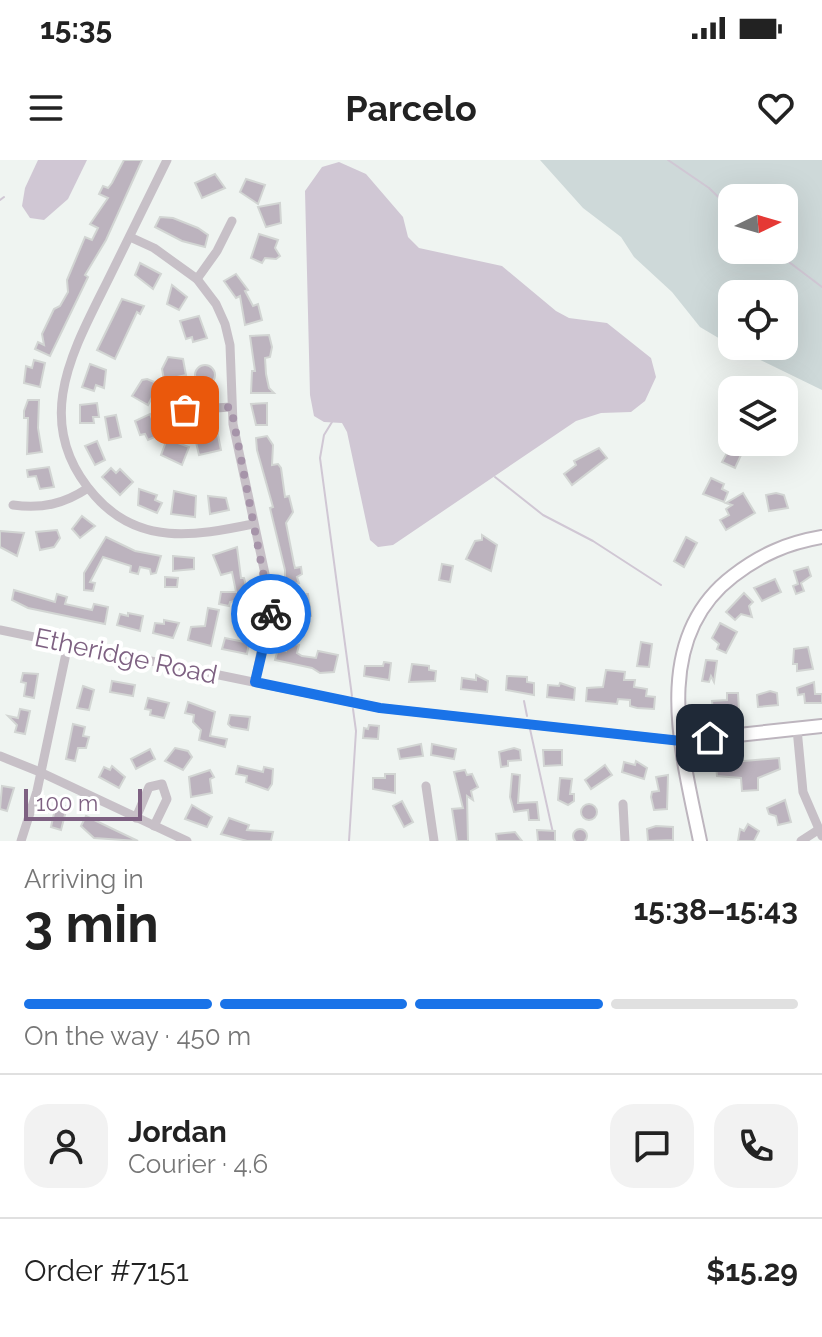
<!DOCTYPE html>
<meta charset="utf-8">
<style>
body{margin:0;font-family:Raleway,sans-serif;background:#f2f2f2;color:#222;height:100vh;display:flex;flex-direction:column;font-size:30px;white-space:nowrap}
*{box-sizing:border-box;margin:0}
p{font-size:26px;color:#767676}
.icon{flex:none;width:44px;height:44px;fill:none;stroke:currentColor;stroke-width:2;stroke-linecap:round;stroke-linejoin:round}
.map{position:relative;height:681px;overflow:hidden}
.sheet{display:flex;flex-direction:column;background:#fff;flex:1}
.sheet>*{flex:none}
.needle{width:52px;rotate:85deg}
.controls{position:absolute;left:718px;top:24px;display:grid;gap:16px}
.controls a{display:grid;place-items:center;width:80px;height:80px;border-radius:16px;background:#fff;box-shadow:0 8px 32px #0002;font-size:40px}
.scale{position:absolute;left:24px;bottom:20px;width:118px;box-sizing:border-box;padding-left:8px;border:4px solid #7e6182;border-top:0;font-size:22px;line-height:28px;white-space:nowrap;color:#7e6182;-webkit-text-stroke:6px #fff;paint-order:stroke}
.pin{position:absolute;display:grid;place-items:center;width:68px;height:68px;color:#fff;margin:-34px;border-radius:16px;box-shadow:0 4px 12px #0006}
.courier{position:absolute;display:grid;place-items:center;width:80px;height:80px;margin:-40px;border:6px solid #1a73e8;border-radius:50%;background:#fff;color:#222;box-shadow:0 2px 10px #0007}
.summary em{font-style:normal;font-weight:700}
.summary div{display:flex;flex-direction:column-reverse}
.summary{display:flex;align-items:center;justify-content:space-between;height:136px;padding:0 24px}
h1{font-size:52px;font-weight:700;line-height:60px}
.bar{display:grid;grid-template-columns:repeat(4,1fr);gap:12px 8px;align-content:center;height:96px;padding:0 24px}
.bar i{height:10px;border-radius:6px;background:#e0e0e0}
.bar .current{background:#1a73e8}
.bar p{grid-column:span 4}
.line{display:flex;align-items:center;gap:20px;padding:0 24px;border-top:2px solid #e0e0e0}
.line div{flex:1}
.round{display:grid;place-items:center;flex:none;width:84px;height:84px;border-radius:24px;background:#f2f2f2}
.status{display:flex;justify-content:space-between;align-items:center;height:56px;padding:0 40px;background:#fff;direction:ltr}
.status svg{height:22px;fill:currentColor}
header{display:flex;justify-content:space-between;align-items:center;height:104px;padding:0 24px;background:#fff;font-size:36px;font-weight:700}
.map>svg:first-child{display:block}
</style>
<div class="status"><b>15:35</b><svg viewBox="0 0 49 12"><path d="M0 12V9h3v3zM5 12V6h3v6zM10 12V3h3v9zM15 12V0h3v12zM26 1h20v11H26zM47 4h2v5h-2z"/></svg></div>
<header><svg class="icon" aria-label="menu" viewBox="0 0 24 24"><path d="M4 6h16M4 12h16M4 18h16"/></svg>Parcelo<svg class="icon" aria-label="heart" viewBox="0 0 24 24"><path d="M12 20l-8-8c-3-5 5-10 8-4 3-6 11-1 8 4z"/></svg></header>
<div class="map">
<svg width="822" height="681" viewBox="0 0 822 681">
<rect width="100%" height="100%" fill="#eff4f1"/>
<!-- green -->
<path fill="#ced9d9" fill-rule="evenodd" d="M540,0H822V230L732,186H784V134H732V186L700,167L672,132L634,97L621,77L583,48ZM732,38H784V90H732Z"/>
<!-- water -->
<g fill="#d0c7d4">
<path d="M38,0H87L68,39L44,60L30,58L22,46L25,28Z"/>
<path d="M339,2L366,14L403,57L408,77L419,88L502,106L556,151L569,158L607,163L651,198L656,217L645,241L631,252L601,253L576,261L393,385L378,387L370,380L347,272L342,263L324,262L314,256L310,235L305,31L322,7Z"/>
</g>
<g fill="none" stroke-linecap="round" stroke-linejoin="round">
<!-- stream -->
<g stroke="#d0c7d4" stroke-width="2">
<path d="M668,0L709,28L732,50"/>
<path d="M0,40L4,37"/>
<path d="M773,90L822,127"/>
<path d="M332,262L324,275L320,298L352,536"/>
<path d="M495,317L543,355L593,381L661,425"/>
<path d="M524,541L527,556"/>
<path d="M530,569L553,673"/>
<path d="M349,681L356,571L353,549"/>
</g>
</g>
<!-- building -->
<g fill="#bcb3be" stroke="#d2d5d3" stroke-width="2">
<path d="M124,0H142L106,80L85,115L88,117L50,196L35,189L38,182L44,185L42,174L54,149L60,146L68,132L67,120L85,77L92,80L98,68L90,64L108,38L99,34L103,26L108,28L112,23Z"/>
<path d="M215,14L225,28L202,38L195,23Z"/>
<path d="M246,19L265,25L258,44L240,32Z"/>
<path d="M280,43L281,63L266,67L258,47Z"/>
<path d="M160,57L173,58L198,68L208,75L205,87L182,81L155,67Z"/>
<path d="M259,74L278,80L275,88L280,96L276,99L265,98L262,103L251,98Z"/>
<path d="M140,103L161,114L153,129L135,115Z"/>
<path d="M236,114L248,130L245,131L253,146L258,144L262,160L245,165L240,136L236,138L224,121Z"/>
<path d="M172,125L187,137L179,150L167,144Z"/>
<path d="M122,139L144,146L140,154L137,152L115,199L97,190Z"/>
<path d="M199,156L207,178L193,182L192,177L186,179L180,161Z"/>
<path d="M269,175L272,187L270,197L265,198L266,214L269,228L274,233H251L252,211H255L250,176Z"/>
<path d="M168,197L183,199L186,215L164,220L162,209Z"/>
<path d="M34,200L45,203L40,227L24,223L26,206L32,208Z"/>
<path d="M90,204L106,210L104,228L96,225L94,231L82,227Z"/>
<circle cx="205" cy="215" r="10"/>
<path d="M147,219L159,224L148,245L132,236L142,220Z"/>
<path d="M28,240H39L38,268L42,292L27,294L28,258H24V251Z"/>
<path d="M97,243L99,257H93L94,263H80V245Z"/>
<path d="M267,243V265H256L251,244Z"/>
<path d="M150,254L159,275L148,280L145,274L140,275L135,261Z"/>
<path d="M116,255L121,277L109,280L105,257Z"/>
<path d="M217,270L221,290L199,295L195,278Z"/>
<path d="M267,276L273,285L272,305L278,304L281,308L285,337L289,336L293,352L286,363L294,404L295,408L301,407L302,414L297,417L299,423L290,425L285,426V410L270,348L273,347L257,290L256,278Z"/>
<path d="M167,279L189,287L182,305L161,295Z"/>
<path d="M97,281L105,300L95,305L85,286Z"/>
<path d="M599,288L607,298L572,325L564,314L576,305L574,301Z"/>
<path d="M729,289L741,295L735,308L722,302Z"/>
<path d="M49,307L54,327L40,329L36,316L28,317L27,310Z"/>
<path d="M111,308L116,313L120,309L133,322L120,335L102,317Z"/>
<path d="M711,318L724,324L722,329L728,332L724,342L703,334Z"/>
<path d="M139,329L157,335L155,340L162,343L157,353L138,345Z"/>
<path d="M174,331L196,336L195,357L171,354Z"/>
<path d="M743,333L755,353L726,370L720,360L729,355L726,349L732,345L726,343Z"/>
<path d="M776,333L784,335L788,348L769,351L766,335Z"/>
<path d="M208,336L226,338L229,350L210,354Z"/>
<path d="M82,356L95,366L80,378L72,369Z"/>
<path d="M57,370L60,378L54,387L40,390L36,372Z"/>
<path d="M0,371L24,373L17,396L0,387Z"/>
<path d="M482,375L497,385L491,411L466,399L475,381L482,380Z"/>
<path d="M106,377L135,391L161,396L156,413L151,414L150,409L140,407L138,414L130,412L131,406L103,397L90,422L95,423L93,431L84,430V413Z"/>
<path d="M686,377L697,383L684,407L674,401Z"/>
<path d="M237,387L241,418H244L249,437L230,442L229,446L219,444L221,432H236L232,412L221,415L213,395Z"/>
<path d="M173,396L194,398V409L173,411Z"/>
<path d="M442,404L453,406L450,422L439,420Z"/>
<path d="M808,407L811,416L801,423L804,431L796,434L793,426L798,424L794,411Z"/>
<path d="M165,417L178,418L177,427H165Z"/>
<path d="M775,419L781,432L762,441L754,428Z"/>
<path d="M14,430L55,442L57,434L67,437L65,444L92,450L94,444L108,447L105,464L28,448L12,440Z"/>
<path d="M744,433L753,442L749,446L752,457L741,454L735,460L726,452Z"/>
<path d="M308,434L311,456L291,459V435Z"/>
<path d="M208,448L219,450L211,486L188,480L191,467L205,466Z"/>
<path d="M128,453L143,456L140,471L117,465L120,454L128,456Z"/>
<path d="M164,460L179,463L173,478L153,473L155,463L164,464Z"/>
<path d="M720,463L737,472L726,493L717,489L719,484L712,478Z"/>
<path d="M225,478L249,483L247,494L222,489Z"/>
<path d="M288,482L299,485L297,493L302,496L316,498L318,491L338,495L334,512L320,513L312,508L275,500L278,489L286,491Z"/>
<path d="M641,482L652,484L649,507L637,506Z"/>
<path d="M808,487L813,509L797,511V504H793L794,489Z"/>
<path d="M706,500L717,501L714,522L711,516L709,522L702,521Z"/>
<path d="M384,502L391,503L389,520L364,516L365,506H383Z"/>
<path d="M412,504L429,506V510L436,511L435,521L409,522Z"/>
<path d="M606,510L625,512L624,520H635L634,527L647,529L646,536L655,537L654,549L637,548L630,546V540L618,539L617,544L586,541L587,528L603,527Z"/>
<path d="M23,513L38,514L34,538L24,536L26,523L21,522Z"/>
<path d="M476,515L488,521L487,532L461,529L462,518L476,520Z"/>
<path d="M507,516L527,517V522L534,523V535L506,530Z"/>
<path d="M112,521L135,525L133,536L110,532Z"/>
<path d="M814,522L815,534H822V543H805L804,534L798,535L797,528Z"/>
<path d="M560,523L575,528L574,540L547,537L548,525L559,526Z"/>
<path d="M83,526L94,530L89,550L77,548Z"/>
<path d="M770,531L777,533L778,545L758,547L757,535Z"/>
<path d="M727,533H738L739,550H713L712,541L727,540Z"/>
<path d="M148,538L169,543L164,558L150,555L151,550L145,549Z"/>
<path d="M188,542L215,552L210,576L227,579L225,587L199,580L201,570L193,562L194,555L185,553Z"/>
<path d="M20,549L30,551L25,574L15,572L17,565L8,556L18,558Z"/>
<path d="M230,555L250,557L248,570L231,567L228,564Z"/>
<path d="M73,564L85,567L83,576L89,577L86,588H78L75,601L66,599Z"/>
<path d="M369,565L379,566L378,579L363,578L364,568L368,569Z"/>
<path d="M421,584L423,596L400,599L398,589Z"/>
<path d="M432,584L456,589L454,599L431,595Z"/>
<path d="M175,588L188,591L192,597L183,610L165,601Z"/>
<path d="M514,588L520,590L521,600L508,601V606L501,607L499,592Z"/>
<path d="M150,589L155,599L136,609L131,599Z"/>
<path d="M543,590H562V605L544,606Z"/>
<path d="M779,598L780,609L758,618V630L742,631L741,618L717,616L716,605L721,603Z"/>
<path d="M636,601L647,608L644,619L622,612L624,602L635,605Z"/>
<path d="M605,605L612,615L591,629L585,620Z"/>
<path d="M112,606L125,617L119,628L99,617L104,607L110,610Z"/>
<path d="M238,606L263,612L264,607L273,609L272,624L268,630L246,622L247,616L236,614Z"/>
<path d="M210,610L214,617L210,619L212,633L191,637L189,617Z"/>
<path d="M465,610L467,615L472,614L478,627L471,631L473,640L467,636L468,681H457L452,649L463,648L454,612Z"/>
<path d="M385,614H395V633L373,629V618H385Z"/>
<path d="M512,614L520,615L518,643L537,642L539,660H529L528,650L514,652L510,637Z"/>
<path d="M668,615L667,649L654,650L651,637L652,632L659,631L656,617Z"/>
<path d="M560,618L572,619L570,634H574V641L568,645L558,640Z"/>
<path d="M2,626L14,628L7,651L0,649Z"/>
<path d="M785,640L791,662L778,665L776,656L769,654L767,648Z"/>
<path d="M402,641L413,662L404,667L393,646Z"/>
<circle cx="589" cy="652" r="8"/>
<path d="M56,644L67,647L61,670L51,667Z"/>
<path d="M192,645L212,657L207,667L185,659Z"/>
<path d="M86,656L117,671L138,681L94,678L81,666Z"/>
<path d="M229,658L249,665L247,670L273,672L271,681H247L221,674Z"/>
<path d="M748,664L759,671L754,681H738L740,669L744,671Z"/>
<path d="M656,666L673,667V680L648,681L647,669Z"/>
<circle cx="580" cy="676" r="7"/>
<path d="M537,670L555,671V681H538Z"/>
<path d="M515,672L522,681H497L496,674Z"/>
</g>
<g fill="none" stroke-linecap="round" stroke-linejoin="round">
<defs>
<g id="secondary">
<path d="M681,581L822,566"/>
<path d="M700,681C682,593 649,480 733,416C760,395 787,383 822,377"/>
</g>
</defs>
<!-- secondary casing -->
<use href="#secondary" stroke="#bdb5be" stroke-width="16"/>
<!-- street -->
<g stroke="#c7c0c7" stroke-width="9">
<path d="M167,0C148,39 129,77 110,116C74,189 29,262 95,336C139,386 195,376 253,364"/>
<path d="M130,77L154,88L197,119L216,144L225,164L230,185L233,264L271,442L255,522"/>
<path d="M197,119L217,91L232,61"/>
<path d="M185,250L231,247"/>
<path d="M13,345C42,349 64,344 88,328"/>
<path d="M0,470L380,548L681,581"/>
<path d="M797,569L803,632L822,676"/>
<path d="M0,596L40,612L187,681"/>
<path d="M426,626L434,681"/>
<path d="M623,644L625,681"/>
<path d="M136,658L149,627L162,624L167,639L154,666"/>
<path d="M21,681L37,631L68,484"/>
<path d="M801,681L818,670"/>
</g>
<!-- secondary -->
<use href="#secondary" stroke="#fff" stroke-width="12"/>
</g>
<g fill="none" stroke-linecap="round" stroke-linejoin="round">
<!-- done -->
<path stroke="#a694a9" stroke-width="8" stroke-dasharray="0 14.4" d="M185,250L231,247L271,454"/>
<!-- route -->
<path stroke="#1a73e8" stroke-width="10" d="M271,454L255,522L380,548L681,581L710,578"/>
</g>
<g text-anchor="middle" stroke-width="8" stroke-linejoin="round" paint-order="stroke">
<!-- street labels -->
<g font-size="26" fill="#7e6182" stroke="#fff">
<text transform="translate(126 496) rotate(12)" y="9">Etheridge Road</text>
</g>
</g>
</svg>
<div class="controls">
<a><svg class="needle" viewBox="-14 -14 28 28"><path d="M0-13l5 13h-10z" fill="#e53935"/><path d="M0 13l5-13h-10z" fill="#767676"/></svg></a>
<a><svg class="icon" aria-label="locate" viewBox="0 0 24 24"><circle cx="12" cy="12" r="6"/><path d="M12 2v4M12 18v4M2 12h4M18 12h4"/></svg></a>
<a><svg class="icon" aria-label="layers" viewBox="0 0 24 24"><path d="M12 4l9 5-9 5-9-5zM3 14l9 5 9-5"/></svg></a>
</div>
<div class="scale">100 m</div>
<div class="pin" style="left:185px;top:250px;background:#ea580c"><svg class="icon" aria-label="bag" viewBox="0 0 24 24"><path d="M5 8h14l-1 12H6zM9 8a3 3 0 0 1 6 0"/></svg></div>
<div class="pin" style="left:710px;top:578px;background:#1f2937"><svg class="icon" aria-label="home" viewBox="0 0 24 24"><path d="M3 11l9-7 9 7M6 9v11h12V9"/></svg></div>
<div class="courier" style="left:271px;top:454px"><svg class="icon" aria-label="bike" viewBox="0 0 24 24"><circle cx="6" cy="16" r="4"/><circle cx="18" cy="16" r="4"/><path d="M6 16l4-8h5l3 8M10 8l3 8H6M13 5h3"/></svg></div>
</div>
<section class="sheet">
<div class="summary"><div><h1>3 min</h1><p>Arriving in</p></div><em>15:38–15:43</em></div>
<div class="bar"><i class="current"></i><i class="current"></i><i class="current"></i><i></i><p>On the way · 450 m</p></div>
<div class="line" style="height:144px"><a class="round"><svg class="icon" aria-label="person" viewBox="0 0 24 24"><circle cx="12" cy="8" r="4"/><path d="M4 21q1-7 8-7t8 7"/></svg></a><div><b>Jordan</b><p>Courier · 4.6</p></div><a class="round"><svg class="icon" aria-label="chat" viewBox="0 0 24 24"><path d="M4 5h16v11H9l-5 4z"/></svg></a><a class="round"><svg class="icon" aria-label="phone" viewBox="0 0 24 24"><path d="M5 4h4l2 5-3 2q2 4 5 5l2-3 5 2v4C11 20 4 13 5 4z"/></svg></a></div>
<div class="line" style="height:104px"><div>Order #7151</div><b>$15.29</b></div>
</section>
